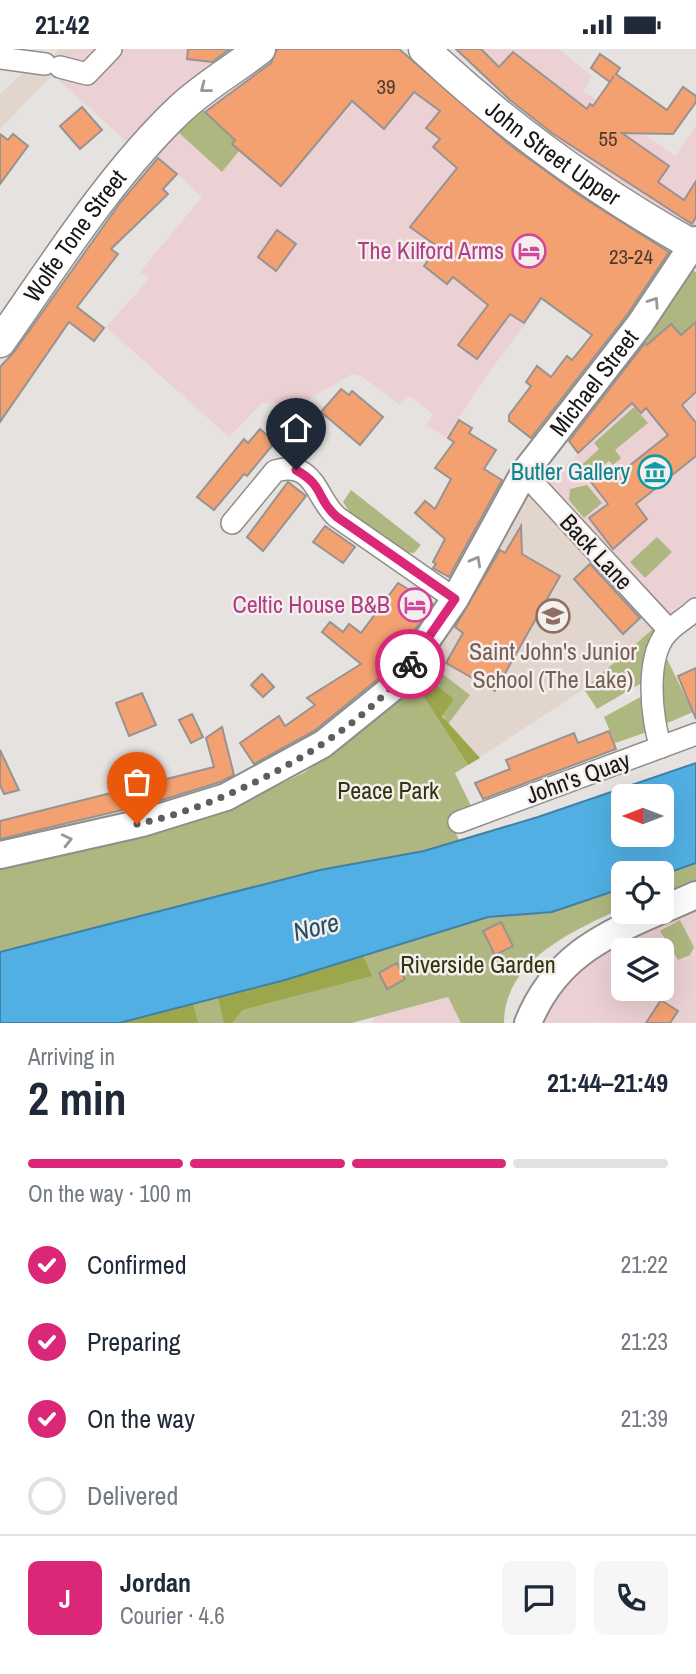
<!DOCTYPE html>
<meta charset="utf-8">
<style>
body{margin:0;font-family:"Archivo Narrow",sans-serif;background:#f6f6f7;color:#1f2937;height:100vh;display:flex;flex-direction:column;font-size:26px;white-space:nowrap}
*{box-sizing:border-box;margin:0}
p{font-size:23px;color:#747a83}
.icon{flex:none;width:38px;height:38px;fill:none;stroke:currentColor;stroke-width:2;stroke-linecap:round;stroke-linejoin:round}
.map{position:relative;height:974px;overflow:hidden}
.side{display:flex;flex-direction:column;background:#fff;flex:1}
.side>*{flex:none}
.needle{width:46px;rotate:270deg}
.controls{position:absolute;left:611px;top:735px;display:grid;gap:14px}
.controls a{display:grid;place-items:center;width:63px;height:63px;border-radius:10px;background:#fff;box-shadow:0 7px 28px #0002;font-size:35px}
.pin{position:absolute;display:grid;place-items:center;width:60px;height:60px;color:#fff;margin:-72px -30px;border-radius:50% 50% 50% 0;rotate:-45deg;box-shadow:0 0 7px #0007}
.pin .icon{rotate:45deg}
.courier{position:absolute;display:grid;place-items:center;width:70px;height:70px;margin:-35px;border:5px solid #db2777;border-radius:50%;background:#fff;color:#222;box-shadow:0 2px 9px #0007}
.headline em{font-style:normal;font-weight:700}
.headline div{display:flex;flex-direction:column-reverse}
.headline{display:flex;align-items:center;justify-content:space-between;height:119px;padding:0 28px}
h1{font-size:46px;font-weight:700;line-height:52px}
.bar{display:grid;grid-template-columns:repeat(4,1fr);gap:10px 7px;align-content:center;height:84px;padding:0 28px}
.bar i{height:9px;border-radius:5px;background:#e0e1e3}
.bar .active{background:#db2777}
.bar p{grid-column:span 4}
.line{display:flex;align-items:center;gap:18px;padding:0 28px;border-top:2px solid #e0e1e3}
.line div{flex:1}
.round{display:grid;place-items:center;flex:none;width:74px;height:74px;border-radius:10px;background:#f6f6f7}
ol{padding:0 28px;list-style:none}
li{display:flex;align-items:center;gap:21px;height:77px}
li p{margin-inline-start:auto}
li .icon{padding:7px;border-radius:50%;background:#db2777;color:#fff;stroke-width:4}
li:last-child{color:#747a83}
li i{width:38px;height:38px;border:4px solid #e0e1e3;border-radius:50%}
.status{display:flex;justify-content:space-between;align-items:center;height:49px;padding:0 35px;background:#fff;direction:ltr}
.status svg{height:19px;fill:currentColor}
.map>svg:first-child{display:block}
</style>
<div class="status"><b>21:42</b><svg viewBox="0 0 49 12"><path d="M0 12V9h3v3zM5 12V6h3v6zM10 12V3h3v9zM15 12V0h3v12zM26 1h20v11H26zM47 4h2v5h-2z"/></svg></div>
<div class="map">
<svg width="696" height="974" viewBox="0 0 696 974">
<rect width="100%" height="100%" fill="#e6e2df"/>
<!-- commercial -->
<g fill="#ecd1d4" fill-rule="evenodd">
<path d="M77,0H219L227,11L129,95L53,26Z"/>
<path d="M274,0H398L507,83L684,207L625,278L595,255L579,277L543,251L487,326L446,388L426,376L433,365L409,347L400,356L361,327L352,325L301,355L262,354L229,388L106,278L149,230L140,223L202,148L157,106L201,59Z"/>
<path d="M453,0H559L592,27L583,42L675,107L696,78V178L691,185L546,84Z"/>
<path d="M655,328L692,347L696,343V579L689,572L680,578L546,434L609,378Z"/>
<path d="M696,857V974H540L557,941L593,907ZM623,901H662V940H623Z"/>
<path d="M448,948L461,974H371L375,968Z"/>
</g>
<!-- built -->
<g fill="#e1d5ce">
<path d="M53,0H77L0,80V45L24,23H36L59,1Z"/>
<path d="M531,439L654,579L584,640L468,716L412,630L453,578L522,446Z"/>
</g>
<!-- green -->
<g fill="#afb780">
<path d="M201,59L235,91L232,95L239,102L222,123L179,84Z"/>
<path d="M690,220L696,223V273L681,286L671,275L647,296L640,288Z"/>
<path d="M634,358L648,374L615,401L621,409L613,416L609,412L584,432L575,422L599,400L594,394Z"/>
<path d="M587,436L602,454L584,469L569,451L570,440Z"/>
<path d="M351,441L421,496L414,504L405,503L351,465L343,453Z"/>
<path d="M657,488L672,503L645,529L630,513Z"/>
<path d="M654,579L645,632L597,660L584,640Z"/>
<path d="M664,604L693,663L658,678Z"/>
<path d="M427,613L470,646L448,675L418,623Z"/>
<path d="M412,630L468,716L455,724L472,759L449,769L459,791L424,802L320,821L0,903V816L240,755L305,723L374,671Z"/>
<path d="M646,645L650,682L615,694L604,668Z"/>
<path d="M696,814V832L662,845V826Z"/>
<path d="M623,839V859C574,881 504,911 504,974H461L448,948L352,974H119L285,931L488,868L552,863Z"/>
<path d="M680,871L694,898L690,906L678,911L660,882Z"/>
</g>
<!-- forest -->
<g fill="#9ca74b">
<path d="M418,623L454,650L442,667L480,709L468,716L412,630Z"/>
<path d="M363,907L372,927L242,961L232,974H224L218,947Z"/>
<path d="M193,954L198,974H119Z"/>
</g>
<!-- water -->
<path fill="#51afe3" stroke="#4081a6" stroke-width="2" fill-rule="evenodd" d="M696,714V814L662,826L623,824V839L552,863L488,868L285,931L119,974H0V903L320,821L424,802L538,768ZM623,747H662V786H623Z"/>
<!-- building -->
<g fill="#f4a172" stroke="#989391" stroke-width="2">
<path d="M188,0H230L212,13L187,10Z"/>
<path d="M277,0H399L510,96L579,146L669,203L627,266L531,389L509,372V366L531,337L526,333L537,317L551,328L567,307L572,311L592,286L541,249L524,274L510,265L477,310L458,296L488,256L453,228L447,235L424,217L438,198L410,178L457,119L433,98L440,90L426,79L440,62L414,43L384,80L352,52L281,137L232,95L235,91L205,63L271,14Z"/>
<path d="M456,0H481L499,18L513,3L587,60L590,55L593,57L614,27L610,33L591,19L600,5L620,19L616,25L667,61L683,38L696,47V53L673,85L622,84L669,117L658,133L684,151L696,132V168L692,175L552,84L510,51Z"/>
<path d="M82,58L102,81L80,100L60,77Z"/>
<path d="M0,85L8,91L13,85L28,97L0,135Z"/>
<path d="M158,109L177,125L163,140L168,145L111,200L118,205L77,258L104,279L94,292L69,273L0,373V318L14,303L120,154Z"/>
<path d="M277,181L296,195L276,222L258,208Z"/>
<path d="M696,273V343L682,356L696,374V407L636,455L647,470L613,500L589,469L608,455L591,433L608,419L615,428L668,386L646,359L641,364L632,354L578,404L569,392L645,294L647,296L671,275L681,286Z"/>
<path d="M341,340L349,346L352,342L383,368L360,396L321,363Z"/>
<path d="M459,371L472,379L469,384L496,401L484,420L502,431L449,528L433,519L436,515L433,513L445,490L415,464L425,452L435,460L451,430L435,419L454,393L448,389Z"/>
<path d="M260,380L275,393L247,427L244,425L214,461L197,448L244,390L248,394Z"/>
<path d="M288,433L306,447L263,502L247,488Z"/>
<path d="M325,477L355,498L343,514L313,493Z"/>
<path d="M521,477L522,505L560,527L495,642L446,614L463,584L455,578L500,501L505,504Z"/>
<path d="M590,515L640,569L623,585L574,530Z"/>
<path d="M398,534L433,555L384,625L314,682L254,715L240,694L279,667L285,677L315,656L307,649L361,615L322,583L330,573L343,583L349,575L361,584Z"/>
<path d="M696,619V670L678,627Z"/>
<path d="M262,625L274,638L263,648L251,636Z"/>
<path d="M142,644L156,676L129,687L116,654Z"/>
<path d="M192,665L203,688L191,694L179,671Z"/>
<path d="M222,678L234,726L220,733L156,753L0,790V772L214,718L206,689Z"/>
<path d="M609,682L616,700L483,750L475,734L510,720L506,711L574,684L578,694Z"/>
<path d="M0,701L19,741L4,745L0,736Z"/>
<path d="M501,873L513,897L495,906L483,882Z"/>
<path d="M397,914L405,930L387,940L379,924Z"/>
<path d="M661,951L678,962L670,974H646Z"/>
</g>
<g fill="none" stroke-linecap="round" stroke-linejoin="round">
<defs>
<g id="minor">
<path d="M0,9L45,15"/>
<path d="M60,18L87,25L111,0"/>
<path d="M524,424L669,581"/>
<path d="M232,474L275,422C316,411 315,449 337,468L455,550"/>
<path d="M661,698C651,670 644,603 670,581C678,573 688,568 696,560"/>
<path d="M459,773L696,685"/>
</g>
<g id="tertiary">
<path id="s1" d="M0,806L142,774L226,748L323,695L396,636L455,550L524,424L640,275L696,191"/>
<path d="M662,861L696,846"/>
<path d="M528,974C553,912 598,888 657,863"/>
</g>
<g id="secondary">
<path id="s2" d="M424,0C505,76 599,144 696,198"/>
<path id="s3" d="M0,293C56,214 109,128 179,61C204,37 233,21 260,0"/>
</g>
</defs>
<!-- minor casing -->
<use href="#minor" stroke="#918d8b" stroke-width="24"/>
<!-- tertiary casing -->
<use href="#tertiary" stroke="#918d8b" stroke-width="30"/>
<!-- secondary casing -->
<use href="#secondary" stroke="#918d8b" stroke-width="33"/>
<!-- minor -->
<use href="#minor" stroke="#fff" stroke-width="21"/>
<!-- tertiary -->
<use href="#tertiary" stroke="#fff" stroke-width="26"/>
<!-- secondary -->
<use href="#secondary" stroke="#fff" stroke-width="30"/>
</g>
<!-- one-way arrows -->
<defs><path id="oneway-chevron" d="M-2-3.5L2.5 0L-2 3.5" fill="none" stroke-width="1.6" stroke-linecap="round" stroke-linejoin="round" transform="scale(1.75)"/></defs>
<g stroke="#979796">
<use href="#oneway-chevron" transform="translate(205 39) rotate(142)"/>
<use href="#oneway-chevron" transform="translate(654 253) rotate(-56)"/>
<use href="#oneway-chevron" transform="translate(476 512) rotate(-61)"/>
<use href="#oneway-chevron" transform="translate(67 791) rotate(-13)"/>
</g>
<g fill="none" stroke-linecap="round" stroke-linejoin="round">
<!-- done -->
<path stroke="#605e5c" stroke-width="7" stroke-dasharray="0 12.6" d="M137,775C224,758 359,689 410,615"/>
<!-- route -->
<path stroke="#db2777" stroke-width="9" d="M296,421C326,438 315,449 337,468L455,550L410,615"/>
</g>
<!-- icons -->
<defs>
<symbol id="hotel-ring" viewBox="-11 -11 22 22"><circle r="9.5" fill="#f4efec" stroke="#d1479c" stroke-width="1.5"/><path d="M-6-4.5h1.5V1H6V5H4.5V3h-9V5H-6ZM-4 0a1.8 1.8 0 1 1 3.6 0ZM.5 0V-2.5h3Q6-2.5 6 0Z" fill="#d1479c"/></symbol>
<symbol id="museum-ring" viewBox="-11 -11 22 22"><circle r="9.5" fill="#f4efec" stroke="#0f9aa8" stroke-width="1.5"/><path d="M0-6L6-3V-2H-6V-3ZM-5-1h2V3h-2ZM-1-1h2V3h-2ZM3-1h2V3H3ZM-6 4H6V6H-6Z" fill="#0f9aa8"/></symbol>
<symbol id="school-ring" viewBox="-11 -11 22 22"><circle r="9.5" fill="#f4efec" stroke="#8d6e63" stroke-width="1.5"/><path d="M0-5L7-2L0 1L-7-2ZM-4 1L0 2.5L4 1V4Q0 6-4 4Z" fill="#8d6e63"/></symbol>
</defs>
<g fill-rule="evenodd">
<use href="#hotel-ring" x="510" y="183" width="38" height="38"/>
<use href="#museum-ring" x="636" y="404" width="38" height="38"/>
<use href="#hotel-ring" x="396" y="537" width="38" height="38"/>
<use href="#school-ring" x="534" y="548" width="38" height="38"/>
</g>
<g text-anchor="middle" stroke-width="5" stroke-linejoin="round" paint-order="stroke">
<!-- number labels -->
<g font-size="21" fill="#4f3a2d">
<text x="386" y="45">39</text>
<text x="608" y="97">55</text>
<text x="631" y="215">23-24</text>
</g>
<!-- street labels -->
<g font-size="24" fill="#181716" stroke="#f4efec">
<text dy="8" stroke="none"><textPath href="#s2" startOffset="166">John Street Upper</textPath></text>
<text dy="8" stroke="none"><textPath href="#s3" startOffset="130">Wolfe Tone Street</textPath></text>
<text dy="8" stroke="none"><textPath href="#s1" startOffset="800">Michael Street</textPath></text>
<text transform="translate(596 503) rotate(47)" y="8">Back Lane</text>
<text transform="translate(578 729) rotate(-20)" y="8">John's Quay</text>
</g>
<!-- hotel labels -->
<g font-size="24" fill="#b23c85" stroke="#f4efec" text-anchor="end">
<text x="504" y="210">The Kilford Arms</text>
<text x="390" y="564">Celtic House B&amp;B</text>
</g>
<!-- culture labels -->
<g font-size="24" fill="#0d838f" stroke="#f4efec" text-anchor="end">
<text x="630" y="431">Butler Gallery</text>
</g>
<!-- education labels -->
<g font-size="24" fill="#785e54" stroke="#f4efec">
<text x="553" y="611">Saint John's Junior<tspan x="553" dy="28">School (The Lake)</tspan></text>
</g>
<!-- park labels -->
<g font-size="24" fill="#30350e" stroke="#f4efec">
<text x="388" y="750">Peace Park</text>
<text x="478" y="924">Riverside Garden</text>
</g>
<!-- water labels -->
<g font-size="26" font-style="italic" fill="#264d64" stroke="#f4efec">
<text transform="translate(316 878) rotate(-14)" y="9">Nore</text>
</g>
</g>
</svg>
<div class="controls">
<a><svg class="needle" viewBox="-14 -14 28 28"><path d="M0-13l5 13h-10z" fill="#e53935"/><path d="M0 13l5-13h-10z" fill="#747a83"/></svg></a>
<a><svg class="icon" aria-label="locate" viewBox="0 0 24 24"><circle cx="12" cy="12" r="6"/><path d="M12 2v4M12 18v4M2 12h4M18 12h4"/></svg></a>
<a><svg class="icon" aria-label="layers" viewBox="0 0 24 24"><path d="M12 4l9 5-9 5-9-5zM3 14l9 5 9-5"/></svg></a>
</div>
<div class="pin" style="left:137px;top:775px;background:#ea580c"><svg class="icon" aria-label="bag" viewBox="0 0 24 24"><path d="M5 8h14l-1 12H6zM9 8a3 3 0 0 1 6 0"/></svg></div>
<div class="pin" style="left:296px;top:421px;background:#1f2937"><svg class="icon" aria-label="home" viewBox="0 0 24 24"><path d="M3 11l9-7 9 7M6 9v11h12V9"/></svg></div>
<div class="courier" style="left:410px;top:615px"><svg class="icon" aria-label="bike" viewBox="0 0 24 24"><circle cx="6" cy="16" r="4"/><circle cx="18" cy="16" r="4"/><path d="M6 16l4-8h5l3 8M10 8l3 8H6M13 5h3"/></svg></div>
</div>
<section class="side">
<div class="headline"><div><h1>2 min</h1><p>Arriving in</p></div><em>21:44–21:49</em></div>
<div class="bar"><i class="active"></i><i class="active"></i><i class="active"></i><i></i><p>On the way · 100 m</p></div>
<ol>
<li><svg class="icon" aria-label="check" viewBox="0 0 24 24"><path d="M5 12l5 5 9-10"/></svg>Confirmed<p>21:22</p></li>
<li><svg class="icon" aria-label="check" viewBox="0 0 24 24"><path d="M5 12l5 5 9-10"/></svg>Preparing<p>21:23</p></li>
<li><svg class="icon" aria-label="check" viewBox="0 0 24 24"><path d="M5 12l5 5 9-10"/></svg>On the way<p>21:39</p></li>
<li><i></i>Delivered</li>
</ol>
<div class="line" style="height:126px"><b class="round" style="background:#db2777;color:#fff">J</b><div><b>Jordan</b><p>Courier · 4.6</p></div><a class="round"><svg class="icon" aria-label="chat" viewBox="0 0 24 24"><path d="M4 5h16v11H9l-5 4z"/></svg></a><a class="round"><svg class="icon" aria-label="phone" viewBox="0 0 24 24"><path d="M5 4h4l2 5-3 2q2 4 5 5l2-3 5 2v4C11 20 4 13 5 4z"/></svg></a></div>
</section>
